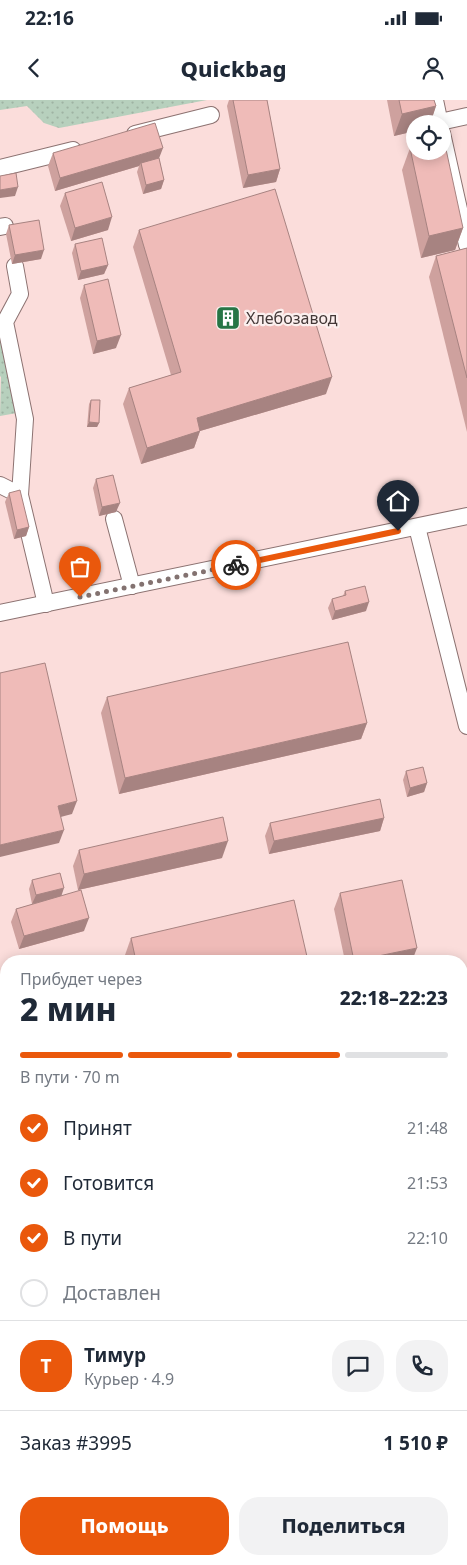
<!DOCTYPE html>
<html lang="ru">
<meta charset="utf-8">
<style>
body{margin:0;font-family:"Noto Sans",sans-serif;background:#f2f2f3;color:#1f2937;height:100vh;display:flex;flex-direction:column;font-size:19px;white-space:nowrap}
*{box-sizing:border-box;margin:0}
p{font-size:16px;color:#747a83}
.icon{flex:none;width:28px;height:28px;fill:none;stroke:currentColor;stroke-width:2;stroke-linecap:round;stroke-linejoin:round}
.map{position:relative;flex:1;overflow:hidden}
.details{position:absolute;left:0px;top:855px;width:468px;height:610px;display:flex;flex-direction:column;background:#fff;border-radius:20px 20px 0 0;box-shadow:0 2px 12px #0003}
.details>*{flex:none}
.controls{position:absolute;left:406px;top:15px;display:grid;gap:10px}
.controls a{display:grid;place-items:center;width:45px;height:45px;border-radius:50%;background:#fff;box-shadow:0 2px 12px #0003;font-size:25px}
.pin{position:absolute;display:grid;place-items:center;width:42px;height:42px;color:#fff;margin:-51px -21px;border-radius:50% 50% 50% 0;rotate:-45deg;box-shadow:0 0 5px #0007}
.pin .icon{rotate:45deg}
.courier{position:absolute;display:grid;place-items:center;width:50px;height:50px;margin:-25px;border:4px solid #ea580c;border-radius:50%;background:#fff;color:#222;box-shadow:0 1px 6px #0007}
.summary em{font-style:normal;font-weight:800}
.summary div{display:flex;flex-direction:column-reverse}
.summary{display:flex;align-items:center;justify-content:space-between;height:85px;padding:0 20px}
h1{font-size:32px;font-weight:800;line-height:38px}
.bar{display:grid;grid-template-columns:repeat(4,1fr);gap:8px 5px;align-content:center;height:60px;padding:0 20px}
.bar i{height:6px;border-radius:4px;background:#e0e1e3}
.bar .on{background:#ea580c}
.bar p{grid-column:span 4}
.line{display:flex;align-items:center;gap:12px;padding:0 20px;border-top:1px solid #e0e1e3}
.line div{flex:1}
.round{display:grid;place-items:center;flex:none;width:52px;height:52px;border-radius:20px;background:#f2f2f3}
ol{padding:0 20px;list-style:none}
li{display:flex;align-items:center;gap:15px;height:55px}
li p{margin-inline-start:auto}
li .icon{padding:5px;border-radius:50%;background:#ea580c;color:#fff;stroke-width:4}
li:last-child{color:#747a83}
li i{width:28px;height:28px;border:2px solid #e0e1e3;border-radius:50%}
.cta{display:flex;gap:10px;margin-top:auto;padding:10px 20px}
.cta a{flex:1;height:58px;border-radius:20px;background:#ea580c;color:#fff;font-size:20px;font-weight:800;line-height:58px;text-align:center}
.cta a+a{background:#f2f2f3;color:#1f2937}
.status{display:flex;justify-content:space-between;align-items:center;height:35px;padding:0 25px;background:#fff;direction:ltr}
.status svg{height:14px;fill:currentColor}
header{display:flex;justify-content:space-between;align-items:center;height:65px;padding:0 20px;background:#fff;font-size:22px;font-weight:800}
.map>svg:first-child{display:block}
</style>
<div class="status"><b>22:16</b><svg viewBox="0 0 49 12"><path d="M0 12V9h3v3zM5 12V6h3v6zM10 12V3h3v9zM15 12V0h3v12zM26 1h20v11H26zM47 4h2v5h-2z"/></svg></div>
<header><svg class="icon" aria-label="back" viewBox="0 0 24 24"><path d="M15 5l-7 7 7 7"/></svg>Quickbag<svg class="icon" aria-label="person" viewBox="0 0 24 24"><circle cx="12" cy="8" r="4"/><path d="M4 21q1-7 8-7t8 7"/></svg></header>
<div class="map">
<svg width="467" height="1465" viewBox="0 0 467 1465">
<defs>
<pattern id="grass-dots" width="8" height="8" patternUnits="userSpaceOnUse" patternTransform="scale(1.25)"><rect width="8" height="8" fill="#b7d0bd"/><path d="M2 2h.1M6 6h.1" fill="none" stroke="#9fb3a3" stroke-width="1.8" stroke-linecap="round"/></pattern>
<pattern id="forest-crowns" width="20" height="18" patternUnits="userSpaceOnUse" patternTransform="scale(1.25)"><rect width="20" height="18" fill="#b7d0bd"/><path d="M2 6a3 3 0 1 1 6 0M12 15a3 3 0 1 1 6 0" fill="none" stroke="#9fb3a3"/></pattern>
</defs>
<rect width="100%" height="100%" fill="#fbdddb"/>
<!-- grass -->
<g fill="url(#grass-dots)">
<path d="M0,0H207L59,28L44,23L27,6L0,10Z"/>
<path d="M0,238L17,313L0,316L1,277L0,276Z"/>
</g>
<!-- forest -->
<g fill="url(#forest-crowns)">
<path d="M0,1259L6,1265V1405H0Z"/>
<path d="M104,1459H268L279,1465H113Z"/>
</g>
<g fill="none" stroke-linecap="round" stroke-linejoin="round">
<defs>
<g id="minor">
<path d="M435,0L440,24"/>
<path d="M440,22L467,16"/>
<path d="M442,33L467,145"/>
<path d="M135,34L211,15"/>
<path d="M0,68L73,50"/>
<path d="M0,127L5,126"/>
<path d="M15,166L20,194L5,222L25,319L20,395L46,504"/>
<path d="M0,385L20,395"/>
<path d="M114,419L132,486"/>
<path d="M417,427L467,626"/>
<path d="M0,513L467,416"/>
<path d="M461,1098L467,1096"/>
<path d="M461,1185L467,1184"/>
<path d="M0,1387L6,1391"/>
<path d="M102,1459L111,1465"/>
</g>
</defs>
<!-- minor casing -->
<use href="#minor" stroke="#8c7271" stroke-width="18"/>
<!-- minor -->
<use href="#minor" stroke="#fff" stroke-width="16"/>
<!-- rail -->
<g stroke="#7d6c6b" stroke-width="4" stroke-dasharray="10 5" stroke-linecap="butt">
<path d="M0,1193L6,1200"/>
<path d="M0,1213L6,1220"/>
<path d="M319,1459L331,1465"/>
<path d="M355,1459L368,1465"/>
</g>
</g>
<!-- wall -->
<g fill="#cea19e">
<path d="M229,0H267L280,69L276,82L243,88L227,6Z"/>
<path d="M387,0H434L436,6L430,24H415V31L394,36Z"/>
<path d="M410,48L463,128L455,150L421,158L402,70Z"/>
<path d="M53,53L159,58L164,80L161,89L143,94L137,72L139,66L55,91L48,66Z"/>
<path d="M65,93L108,130L71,141L60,106Z"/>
<path d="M9,125L41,159L12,164L6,134Z"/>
<path d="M139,130L326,294L200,331L194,348L141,364L123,304L129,288L171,275L133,147Z"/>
<path d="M75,144L108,165L104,174L78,180L72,153Z"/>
<path d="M467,148V332L429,177L436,156Z"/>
<path d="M84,185L116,248L93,254L80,198Z"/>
<path d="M91,300L99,323L97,327H87L89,304Z"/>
<path d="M96,379L116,412L99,416L93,388Z"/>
<path d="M9,393L29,427L26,436L14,439L5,402Z"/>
<path d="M345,491L366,511L332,520L328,508L332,499L343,496Z"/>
<path d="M107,597L367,623L361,639L119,694L101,613Z"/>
<path d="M406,671L427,683L424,692L407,697L403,680Z"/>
<path d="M384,718L380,731L269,754L265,736L270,723Z"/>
<path d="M79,750L222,758L78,790L73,766Z"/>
<path d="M32,780L61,796L84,831L19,849L11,822L16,809L44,801L32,804L29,789Z"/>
<path d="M340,793L412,861H345L334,809Z"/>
<path d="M131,838L308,861H127L125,855Z"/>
<path d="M0,946L6,949V993L0,990Z"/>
</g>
<!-- shaded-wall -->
<g fill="#a78381">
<path d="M436,6L430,24H415V31L394,36L402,14Z"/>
<path d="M163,48L158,61L141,63L139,66L55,91L60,78Z"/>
<path d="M280,69L276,82L243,88L248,75Z"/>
<path d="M164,80L161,89L143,94L146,85Z"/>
<path d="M18,87L15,96L0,98V90Z"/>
<path d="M112,117L108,130L71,141L75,128Z"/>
<path d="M463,128L455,150L421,158L429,136Z"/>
<path d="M44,150L41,159L12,164L15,155Z"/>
<path d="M108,165L104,174L78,180L81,171Z"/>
<path d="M121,235L116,248L93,254L97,241Z"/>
<path d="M332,277L326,294L200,331L194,348L141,364L147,348L197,318Z"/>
<path d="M89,322L99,323L97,327H87Z"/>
<path d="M120,403L116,412L99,416L102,407Z"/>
<path d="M29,427L26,436L14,439L17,430Z"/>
<path d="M369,502L366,511L332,520L335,511Z"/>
<path d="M367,623L361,639L119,694L125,678Z"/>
<path d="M427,683L424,692L407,697L410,688Z"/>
<path d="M77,701L72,714L53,719L58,706Z"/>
<path d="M384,718L380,731L269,754L274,741Z"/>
<path d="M64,730L59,743L0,757V745Z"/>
<path d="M228,741L222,758L78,790L84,774Z"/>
<path d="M64,788L61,797L32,804L36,795Z"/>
<path d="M89,818L84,831L19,849L24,836Z"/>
<path d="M417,848L412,861H355Z"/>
<path d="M6,897L2,909L0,911V904Z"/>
<path d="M467,1070V1085L461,1087V1072Z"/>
<path d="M467,1149V1152L462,1165H461V1150Z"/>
<path d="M467,1235V1250L461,1252V1237Z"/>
<path d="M467,1330V1345L461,1347V1332Z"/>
</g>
<!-- building -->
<g fill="#efbbb8" stroke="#a78381">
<path d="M233,0H267L280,69L248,75Z"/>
<path d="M399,0H434L436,6L402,14Z"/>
<path d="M155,23L163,48L60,78L53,53Z"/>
<path d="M444,40L463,128L429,136L410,48L415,47V51H442V41Z"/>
<path d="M159,58L164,80L146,85L141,63Z"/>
<path d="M16,73L18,87L0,90V76Z"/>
<path d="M102,82L112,117L75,128L65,93Z"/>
<path d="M275,89L332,277L197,318L200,331L147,348L129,288L181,272L139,130Z"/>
<path d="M39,120L44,150L15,155L9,125Z"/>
<path d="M102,138L108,165L81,171L75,144Z"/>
<path d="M467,148V278L436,156Z"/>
<path d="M108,179L121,235L97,241L84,185Z"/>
<path d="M91,300H100L99,323L89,322Z"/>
<path d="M113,375L120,403L102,407L96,379Z"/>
<path d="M20,390L29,427L17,430L9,393Z"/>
<path d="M365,486L369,502L335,511L332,499L346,495L345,491Z"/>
<path d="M348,542L367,623L125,678L107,597Z"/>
<path d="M45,563L77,701L58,706L64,730L0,745V573Z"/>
<path d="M423,667L427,683L410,688L406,671Z"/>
<path d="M380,699L384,718L274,741L270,723Z"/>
<path d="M223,717L228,741L84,774L79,750Z"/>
<path d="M60,773L64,788L36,795L32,780Z"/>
<path d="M402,780L417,848L354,861L340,793Z"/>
<path d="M81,790L89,818L24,836L16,809Z"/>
<path d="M294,800L308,861H136L131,838Z"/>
<path d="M0,890L6,896L0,904Z"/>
<path d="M0,946L6,949V978L0,975Z"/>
<path d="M467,1001V1070L461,1072V1002Z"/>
<path d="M461,1120L467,1143V1149L461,1150Z"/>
<path d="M467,1187V1235L461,1237V1188Z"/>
<path d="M467,1250V1330L461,1332V1251Z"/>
</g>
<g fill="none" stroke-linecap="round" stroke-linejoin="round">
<!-- done -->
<path stroke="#837270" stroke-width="5" stroke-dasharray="0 9" d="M80,497L236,465"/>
<!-- route -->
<path stroke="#ea580c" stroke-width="6" d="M236,465L398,431"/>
</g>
<!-- icons -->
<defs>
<symbol id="building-square" viewBox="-11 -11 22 22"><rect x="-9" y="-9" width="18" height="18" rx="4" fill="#267545" stroke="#fbefee"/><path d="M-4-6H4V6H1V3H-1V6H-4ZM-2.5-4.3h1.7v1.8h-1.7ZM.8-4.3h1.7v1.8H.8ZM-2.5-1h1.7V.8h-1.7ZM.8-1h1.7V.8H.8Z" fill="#fff"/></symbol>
</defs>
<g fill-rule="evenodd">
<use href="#building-square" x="214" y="204" width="28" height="28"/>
</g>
<g text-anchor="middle" stroke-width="4.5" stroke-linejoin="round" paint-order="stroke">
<!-- poi labels -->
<g font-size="16" fill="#433837" stroke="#fbefee" text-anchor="start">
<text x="246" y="224">Хлебозавод</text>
</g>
</g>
</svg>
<div class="controls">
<a><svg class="icon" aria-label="locate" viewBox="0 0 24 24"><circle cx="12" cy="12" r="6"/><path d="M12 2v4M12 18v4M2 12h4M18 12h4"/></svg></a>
</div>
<div class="pin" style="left:80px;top:497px;background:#ea580c"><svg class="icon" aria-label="bag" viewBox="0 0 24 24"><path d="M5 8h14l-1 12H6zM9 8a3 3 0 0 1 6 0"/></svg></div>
<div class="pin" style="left:398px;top:431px;background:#1f2937"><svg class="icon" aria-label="home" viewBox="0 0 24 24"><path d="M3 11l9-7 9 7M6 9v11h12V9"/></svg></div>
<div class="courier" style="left:236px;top:465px"><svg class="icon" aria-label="bike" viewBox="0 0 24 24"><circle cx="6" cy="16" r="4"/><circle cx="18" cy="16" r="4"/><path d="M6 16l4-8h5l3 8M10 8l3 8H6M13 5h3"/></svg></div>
<section class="details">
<div class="summary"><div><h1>2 мин</h1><p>Прибудет через</p></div><em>22:18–22:23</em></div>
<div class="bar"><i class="on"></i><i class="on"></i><i class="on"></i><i></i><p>В пути · 70 m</p></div>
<ol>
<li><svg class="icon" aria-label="check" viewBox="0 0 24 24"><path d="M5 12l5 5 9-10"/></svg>Принят<p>21:48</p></li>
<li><svg class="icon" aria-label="check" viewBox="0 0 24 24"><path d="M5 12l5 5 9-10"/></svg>Готовится<p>21:53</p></li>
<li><svg class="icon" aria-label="check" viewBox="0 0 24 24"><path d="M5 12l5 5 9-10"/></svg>В пути<p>22:10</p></li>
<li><i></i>Доставлен</li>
</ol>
<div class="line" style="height:90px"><b class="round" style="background:#ea580c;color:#fff">Т</b><div><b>Тимур</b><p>Курьер · 4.9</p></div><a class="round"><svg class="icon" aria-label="chat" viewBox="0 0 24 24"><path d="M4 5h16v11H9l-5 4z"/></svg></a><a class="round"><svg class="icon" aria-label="phone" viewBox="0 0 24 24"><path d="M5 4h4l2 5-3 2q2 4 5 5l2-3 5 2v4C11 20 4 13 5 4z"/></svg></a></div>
<div class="line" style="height:65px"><div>Заказ #3995</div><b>1 510 ₽</b></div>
<div class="cta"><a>Помощь</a><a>Поделиться</a></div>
</section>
</div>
